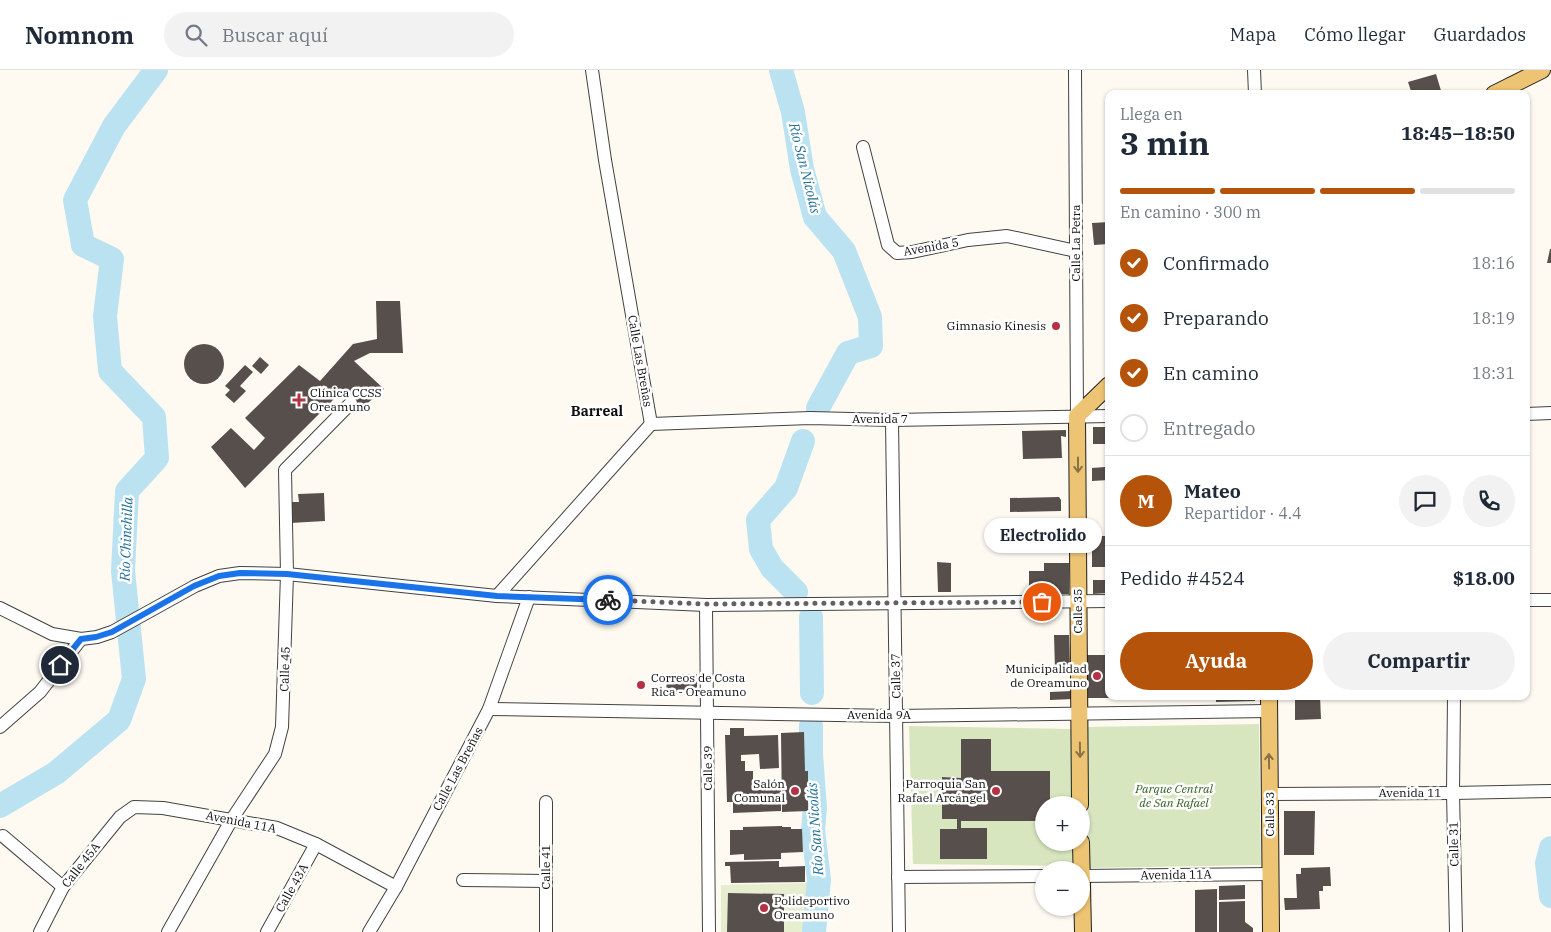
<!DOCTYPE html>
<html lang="es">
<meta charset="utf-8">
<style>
body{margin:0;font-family:"IBM Plex Serif",serif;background:#f2f2f3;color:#1f2937;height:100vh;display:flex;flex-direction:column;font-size:19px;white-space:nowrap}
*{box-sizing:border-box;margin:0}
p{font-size:16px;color:#747a83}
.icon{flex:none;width:28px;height:28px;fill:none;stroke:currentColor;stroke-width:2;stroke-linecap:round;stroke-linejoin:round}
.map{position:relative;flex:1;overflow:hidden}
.details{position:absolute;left:1105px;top:20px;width:425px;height:610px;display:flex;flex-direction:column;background:#fff;border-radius:10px;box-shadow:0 1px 4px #0004}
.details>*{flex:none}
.fabs{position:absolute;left:1035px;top:726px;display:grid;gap:10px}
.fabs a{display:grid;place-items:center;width:55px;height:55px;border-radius:50%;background:#fff;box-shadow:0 1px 4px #0004;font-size:25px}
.pin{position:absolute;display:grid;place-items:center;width:42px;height:42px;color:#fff;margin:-21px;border:2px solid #fff;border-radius:50%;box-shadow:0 1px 5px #0007}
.courier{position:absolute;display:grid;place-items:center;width:50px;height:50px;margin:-25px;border:4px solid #1a73e8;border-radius:50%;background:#fff;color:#222;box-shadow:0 1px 6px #0007}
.bubble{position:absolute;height:35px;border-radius:18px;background:#fff;box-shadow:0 1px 4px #0004;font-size:16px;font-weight:800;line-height:35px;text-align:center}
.headline em{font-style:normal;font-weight:800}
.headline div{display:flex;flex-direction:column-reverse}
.headline{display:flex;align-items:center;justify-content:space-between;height:85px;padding:0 15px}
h1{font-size:32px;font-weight:800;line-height:38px}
.bar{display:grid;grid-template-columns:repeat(4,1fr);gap:8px 5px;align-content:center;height:60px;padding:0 15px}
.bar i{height:6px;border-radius:4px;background:#e0e1e3}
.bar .on{background:#b45309}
.bar p{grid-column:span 4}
.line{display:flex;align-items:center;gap:12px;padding:0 15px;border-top:1px solid #e0e1e3}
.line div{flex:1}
.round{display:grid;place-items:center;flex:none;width:52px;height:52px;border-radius:26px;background:#f2f2f3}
ol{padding:0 15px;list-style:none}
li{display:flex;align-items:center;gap:15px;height:55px}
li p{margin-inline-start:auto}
li .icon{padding:5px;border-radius:50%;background:#b45309;color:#fff;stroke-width:4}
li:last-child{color:#747a83}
li i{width:28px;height:28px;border:2px solid #e0e1e3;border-radius:50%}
.primary-button{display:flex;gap:10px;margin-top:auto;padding:10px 15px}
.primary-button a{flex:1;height:58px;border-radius:30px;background:#b45309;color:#fff;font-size:20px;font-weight:800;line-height:58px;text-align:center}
.primary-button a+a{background:#f2f2f3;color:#1f2937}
header{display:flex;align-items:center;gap:30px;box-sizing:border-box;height:70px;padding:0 25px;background:#fff;border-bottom:1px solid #e0e1e3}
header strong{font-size:24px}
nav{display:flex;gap:28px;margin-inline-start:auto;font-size:18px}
.search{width:350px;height:45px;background:#f2f2f3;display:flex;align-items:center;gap:12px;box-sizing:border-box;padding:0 18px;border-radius:28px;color:#747a83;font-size:19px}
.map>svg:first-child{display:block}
</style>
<header>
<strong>Nomnom</strong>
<div class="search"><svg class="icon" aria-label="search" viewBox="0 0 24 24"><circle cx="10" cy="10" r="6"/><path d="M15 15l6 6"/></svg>Buscar aquí</div>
<nav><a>Mapa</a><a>Cómo llegar</a><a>Guardados</a></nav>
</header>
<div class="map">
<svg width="1551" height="862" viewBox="0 0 1551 862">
<rect width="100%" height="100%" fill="#fefaf2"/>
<!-- green -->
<g fill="#d7e6be">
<path d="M1259,654L1261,795L1089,798L1087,657Z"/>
<path d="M909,656L1072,659L1073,735H1050V701H991V669H961V708L943,707L957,749V759L941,789H987V758H961V751H1044V772L1073,773V796L913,794Z"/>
</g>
<!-- pitch -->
<path fill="#e6eecf" d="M808,813V862H721V815Z"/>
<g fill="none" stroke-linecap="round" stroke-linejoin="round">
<!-- river -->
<g stroke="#bae2f1" stroke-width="24">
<path d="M781,0L793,42L802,99L815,147L844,181L870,247L871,276L848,283L818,338"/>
<path d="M796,522L772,498L761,479L758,450L786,418L803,371"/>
<path d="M811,547L812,623"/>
<path d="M811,656V684L815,738L813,760L819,810L814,862"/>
<path d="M0,736L56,703L119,650L134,609L123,501L127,421L157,388L154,347L110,301L105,246L112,189L83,175L75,130L114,56L156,0"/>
<path d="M1551,778L1547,793L1551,826"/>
</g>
</g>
<!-- building -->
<g fill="#574f4c">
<path d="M1436,4L1442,24H1412L1408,12Z"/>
<path d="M1109,152V174L1094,175L1092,153Z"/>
<path d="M1550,179H1551V193H1547Z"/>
<path d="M376,231H400L403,283H370L354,291L384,319L362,338L342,321L245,418L211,377L231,358L254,380L265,368L245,348L299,295L320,311L353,274L377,269Z"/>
<circle cx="204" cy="294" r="20"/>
<path d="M260,287L269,295L261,304L252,296Z"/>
<path d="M245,295L253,302L240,316L246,321L234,333L225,325L230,320L225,316Z"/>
<rect x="1093" y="357" width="16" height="17"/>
<path d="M1066,360V367L1061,366L1062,388L1023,389L1022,361Z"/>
<path d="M1105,389H1109V410L1092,411V398L1105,397Z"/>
<path d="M324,423L325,451L290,453L289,432H299L298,424Z"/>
<path d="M1059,427L1061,430V441L1010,442V428Z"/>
<rect x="1092" y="466" width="17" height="31"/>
<path d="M937,492L951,493V522H938Z"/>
<path d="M1044,493H1069V524H1029V501H1044Z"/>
<path d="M1093,510H1109V523L1093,524Z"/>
<path d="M1054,565H1069L1070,599L1055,600Z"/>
<path d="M1086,585H1109V628H1087Z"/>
<path d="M697,604V620L692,625H666L667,605Z"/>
<path d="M1072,621L1073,629L1050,630V622Z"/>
<path d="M1216,626H1255V631L1216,632Z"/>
<path d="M1295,626H1320L1321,649L1295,650Z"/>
<path d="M730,658H744V666L778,665L779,698L760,699L759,684L741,685V691H745V701H753V720L781,719V741L733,743V732H727L725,665H730Z"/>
<path d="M804,662L805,701H808V741L782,742L781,663Z"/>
<path d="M961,669H991V701H1050V735H1044V751H961V758H987V789H940V759H957V749H942V707L961,708Z"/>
<path d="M1284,741H1315L1314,785H1284Z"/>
<path d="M782,756V757H791V759H802L803,782L781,783V789L744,790V784L730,785V760H743V757Z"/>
<path d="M779,791V797L805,796V812L731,813L730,796H725V792Z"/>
<path d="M1330,797L1331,816H1323V821H1319L1320,839L1285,840L1284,828H1297L1296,804H1301V798Z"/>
<path d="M1245,815V829L1219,830V816Z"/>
<path d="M1217,819V862H1195V820Z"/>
<path d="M728,823L784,824V862H727Z"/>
<path d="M1245,831V852L1253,858V862H1219V832Z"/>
</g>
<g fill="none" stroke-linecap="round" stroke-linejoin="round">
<defs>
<g id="minor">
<path d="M592,0L605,90L651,354"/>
<path d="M1075,0L1077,346"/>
<path d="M1254,0L1255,24"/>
<path d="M863,77L888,175L897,183L912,182L968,170L1007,166L1076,181"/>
<path d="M1526,344L1551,343"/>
<path d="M892,350L899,862"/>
<path d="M651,354L810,348L892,350L1109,346"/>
<path d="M497,526L651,354"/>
<path d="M1526,530H1551"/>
<path d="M706,535L709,862"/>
<path d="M0,538L52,564L81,569L97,567L112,562L195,516L219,506L240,503L287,504L497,526L706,535L1109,531"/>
<path d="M1454,626L1453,723L1456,862"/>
<path d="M489,639L896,646L1269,641"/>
<path d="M0,657L40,622L81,569"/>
<path d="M1270,724L1453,723L1551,721"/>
<path d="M3,766L63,817"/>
<path d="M1081,806L1270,804"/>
<path d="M898,807L1044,806"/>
<path d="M463,810L546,811"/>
<path d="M40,862L63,817L120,747L134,737L163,738L277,758L316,774L396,817"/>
<path d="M168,862L232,749L275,684L282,657L287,504L285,400L351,333"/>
<path d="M267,862L316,774"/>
<path d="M369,862L396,817L489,639L529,527"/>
<path d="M546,862V732"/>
</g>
<g id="major">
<path d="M1494,24L1542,0"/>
<path d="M1269,626L1271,862"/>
<path d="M1080,735L1077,346L1109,315"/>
<path d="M1081,772L1083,862"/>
</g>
</defs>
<!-- minor casing -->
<use href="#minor" stroke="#424242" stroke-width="14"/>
<!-- major casing -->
<use href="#major" stroke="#202020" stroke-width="18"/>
<!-- minor -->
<use href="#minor" stroke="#fff" stroke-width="12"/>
<!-- major -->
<use href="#major" stroke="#edc473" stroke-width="16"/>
</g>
<!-- one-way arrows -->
<defs><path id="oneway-shaft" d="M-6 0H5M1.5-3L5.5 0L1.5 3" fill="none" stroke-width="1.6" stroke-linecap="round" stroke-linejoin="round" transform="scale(1.25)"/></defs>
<g stroke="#897346">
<use href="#oneway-shaft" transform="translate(1078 395) rotate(90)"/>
<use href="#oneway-shaft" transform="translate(1080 680) rotate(89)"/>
<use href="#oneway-shaft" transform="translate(1269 691) rotate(-91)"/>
</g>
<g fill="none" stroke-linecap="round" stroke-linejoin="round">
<!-- done -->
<path stroke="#63615e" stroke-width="5" stroke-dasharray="0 9" d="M608,530L706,534L1042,532"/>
<!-- route -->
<path stroke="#1a73e8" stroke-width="6" d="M60,595L81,569L96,567L112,562L194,516L219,506L240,503L287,504L497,526L608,530"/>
</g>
<!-- markers -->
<g fill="#b43244" stroke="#fff" stroke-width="2">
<circle cx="1056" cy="256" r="5"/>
<path d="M296.5 322.5h5v5h5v5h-5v5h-5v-5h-5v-5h5z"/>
<circle cx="1097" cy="606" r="5"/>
<circle cx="641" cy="615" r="5"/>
<circle cx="795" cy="721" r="5"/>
<circle cx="996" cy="721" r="5"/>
<circle cx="764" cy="838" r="5"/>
</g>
<g text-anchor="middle" stroke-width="5" stroke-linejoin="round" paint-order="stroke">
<!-- street labels -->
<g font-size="12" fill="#0f0f0f" stroke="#fff">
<text transform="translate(1076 173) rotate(-90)" y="4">Calle La Petra</text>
<text transform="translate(931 177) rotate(-10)" y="4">Avenida 5</text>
<text transform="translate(640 291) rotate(80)" y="4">Calle Las Breñas</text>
<text x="880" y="353">Avenida 7</text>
<text transform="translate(1078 541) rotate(-90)" y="4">Calle 35</text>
<text transform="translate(285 599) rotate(-88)" y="4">Calle 45</text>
<text transform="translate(896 606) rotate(-91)" y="4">Calle 37</text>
<text x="879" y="649">Avenida 9A</text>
<text transform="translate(708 698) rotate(-90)" y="4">Calle 39</text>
<text transform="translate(458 699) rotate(-62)" y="4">Calle Las Breñas</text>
<text x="1410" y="727">Avenida 11</text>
<text transform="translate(1270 744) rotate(-90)" y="4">Calle 33</text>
<text transform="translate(241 752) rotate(11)" y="4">Avenida 11A</text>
<text transform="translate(1454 774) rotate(-91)" y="4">Calle 31</text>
<text transform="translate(81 795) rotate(-52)" y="4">Calle 45A</text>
<text transform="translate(546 797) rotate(-90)" y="4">Calle 41</text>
<text transform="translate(1176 805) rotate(-1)" y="4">Avenida 11A</text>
<text transform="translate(292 818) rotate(-61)" y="4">Calle 43A</text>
</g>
<!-- poi labels -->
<g font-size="12" fill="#0f0f0f" stroke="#fff" text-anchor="end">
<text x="1046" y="260">Gimnasio Kinesis</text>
<text x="310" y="327" text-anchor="start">Clínica CCSS<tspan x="310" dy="14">Oreamuno</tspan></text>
<text x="1087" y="603">Municipalidad<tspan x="1087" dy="14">de Oreamuno</tspan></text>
<text x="651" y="612" text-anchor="start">Correos de Costa<tspan x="651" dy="14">Rica - Oreamuno</tspan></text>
<text x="785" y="718">Salón<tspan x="785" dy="14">Comunal</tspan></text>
<text x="986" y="718">Parroquia San<tspan x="986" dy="14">Rafael Arcángel</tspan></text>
<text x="774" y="835" text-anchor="start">Polideportivo<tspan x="774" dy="14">Oreamuno</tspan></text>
</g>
<!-- park labels -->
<g font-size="12" font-style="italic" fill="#376224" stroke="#fff">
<text x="1174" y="723">Parque Central<tspan x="1174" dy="14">de San Rafael</tspan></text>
</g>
<!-- water labels -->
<g font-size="14" font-style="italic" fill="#226f97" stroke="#fff">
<text transform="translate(805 98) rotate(76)" y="5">Río San Nicolás</text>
<text transform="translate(126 469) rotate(-88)" y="5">Río Chinchilla</text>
<text transform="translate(815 759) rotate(-94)" y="5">Río San Nicolás</text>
</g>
<!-- neighbourhood labels -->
<g font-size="14" font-weight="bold" fill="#0f0f0f" stroke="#fff">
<text x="597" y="346">Barreal</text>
</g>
</g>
</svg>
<div class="fabs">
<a>+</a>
<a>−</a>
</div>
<div class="pin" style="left:1042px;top:532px;background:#ea580c"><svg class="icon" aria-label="bag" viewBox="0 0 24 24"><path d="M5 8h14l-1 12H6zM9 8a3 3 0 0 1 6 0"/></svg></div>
<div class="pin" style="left:60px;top:595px;background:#1f2937"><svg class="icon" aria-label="home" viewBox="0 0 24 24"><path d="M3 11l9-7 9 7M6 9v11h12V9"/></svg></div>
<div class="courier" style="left:608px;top:530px"><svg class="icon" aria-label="bike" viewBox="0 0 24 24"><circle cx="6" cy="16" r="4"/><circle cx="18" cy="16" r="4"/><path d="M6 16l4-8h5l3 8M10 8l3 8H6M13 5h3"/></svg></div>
<div class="bubble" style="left:984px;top:448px;width:118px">Electrolido</div>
<section class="details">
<div class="headline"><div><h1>3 min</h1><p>Llega en</p></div><em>18:45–18:50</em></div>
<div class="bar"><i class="on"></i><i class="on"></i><i class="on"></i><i></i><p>En camino · 300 m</p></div>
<ol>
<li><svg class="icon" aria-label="check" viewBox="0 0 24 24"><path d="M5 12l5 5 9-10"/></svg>Confirmado<p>18:16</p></li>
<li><svg class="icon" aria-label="check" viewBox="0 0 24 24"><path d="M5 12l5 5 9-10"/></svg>Preparando<p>18:19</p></li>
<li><svg class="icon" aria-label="check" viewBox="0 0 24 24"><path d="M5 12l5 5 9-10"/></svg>En camino<p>18:31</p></li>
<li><i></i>Entregado</li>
</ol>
<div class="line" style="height:90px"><b class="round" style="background:#b45309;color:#fff">M</b><div><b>Mateo</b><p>Repartidor · 4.4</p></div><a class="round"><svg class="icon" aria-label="chat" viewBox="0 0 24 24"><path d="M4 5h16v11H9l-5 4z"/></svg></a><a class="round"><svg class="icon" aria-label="phone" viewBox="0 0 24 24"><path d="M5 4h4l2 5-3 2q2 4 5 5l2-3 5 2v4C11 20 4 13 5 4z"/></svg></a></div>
<div class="line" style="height:65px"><div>Pedido #4524</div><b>$18.00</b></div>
<div class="primary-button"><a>Ayuda</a><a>Compartir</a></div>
</section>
</div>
